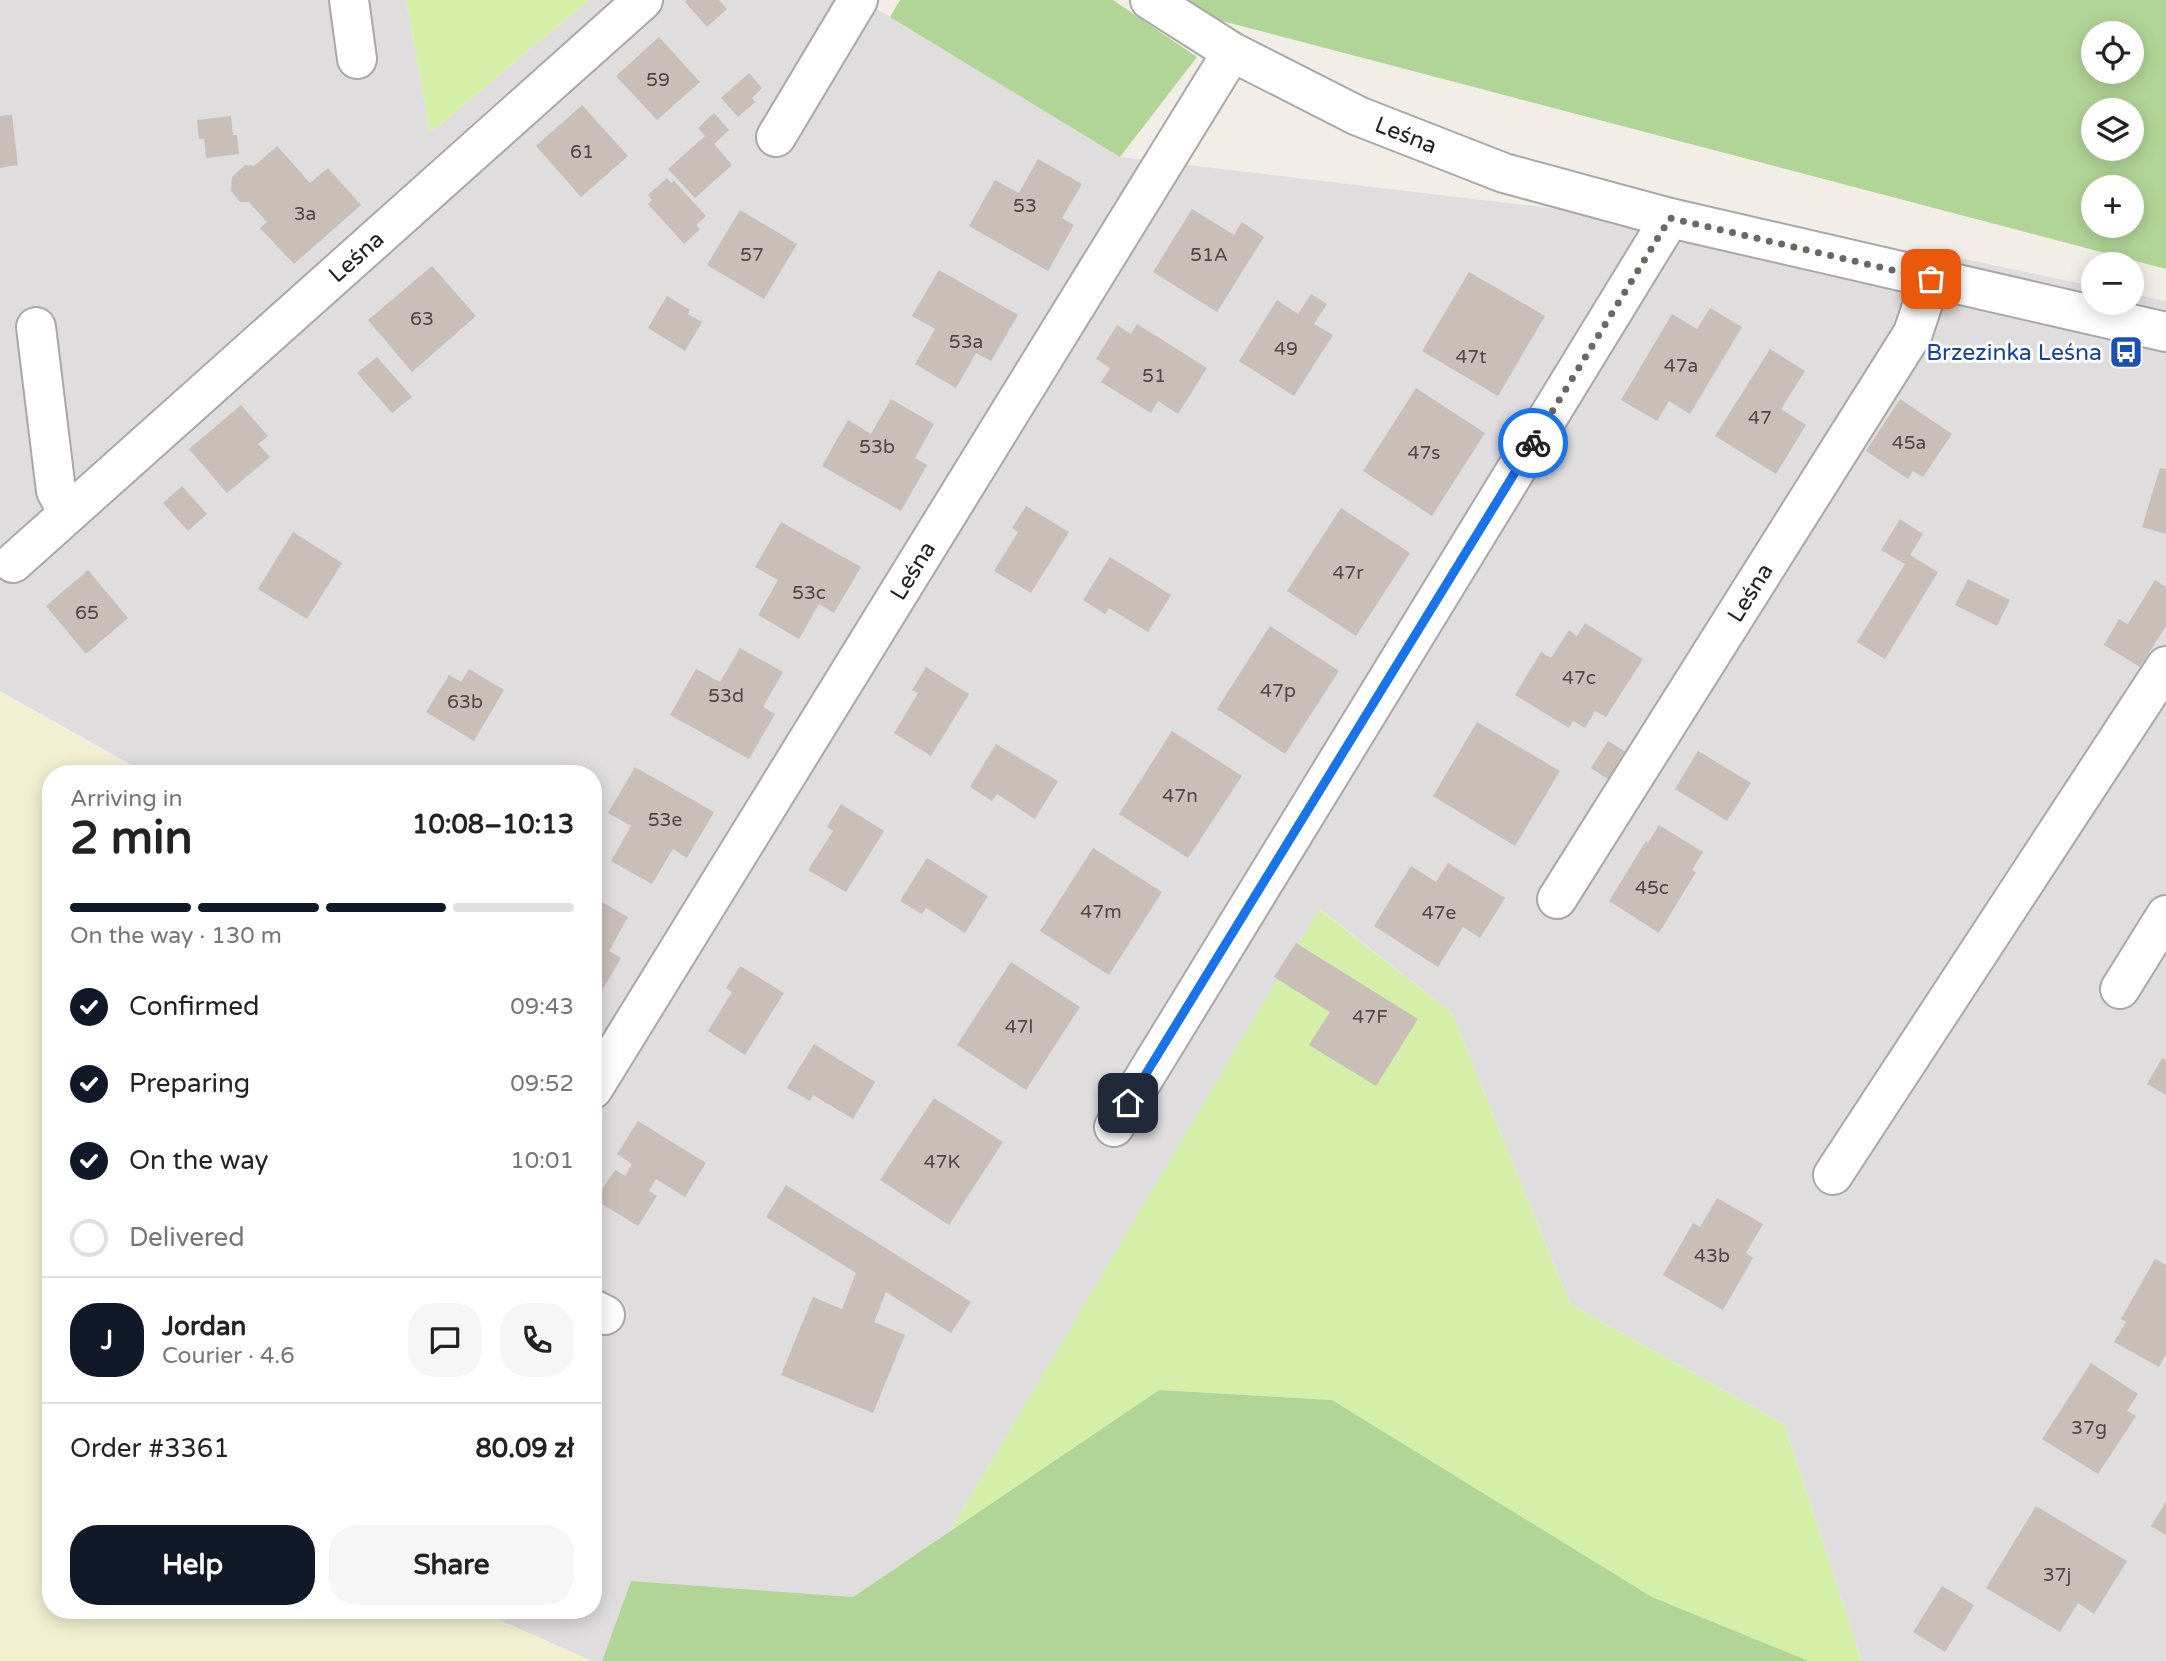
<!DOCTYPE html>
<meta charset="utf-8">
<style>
body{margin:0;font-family:"Varela Round",sans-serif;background:#f6f6f6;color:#222;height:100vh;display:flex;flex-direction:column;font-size:26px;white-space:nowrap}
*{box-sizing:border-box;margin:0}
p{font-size:23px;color:#767676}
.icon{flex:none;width:38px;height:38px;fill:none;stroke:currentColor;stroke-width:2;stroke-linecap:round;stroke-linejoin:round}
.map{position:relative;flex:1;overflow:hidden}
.panel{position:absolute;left:42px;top:765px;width:560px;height:854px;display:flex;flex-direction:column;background:#fff;border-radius:28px;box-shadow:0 4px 18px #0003}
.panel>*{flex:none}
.tools{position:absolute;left:2081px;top:21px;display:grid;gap:14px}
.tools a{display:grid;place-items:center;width:63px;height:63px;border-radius:50%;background:#fff;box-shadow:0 4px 18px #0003;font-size:35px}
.pin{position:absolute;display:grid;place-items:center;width:60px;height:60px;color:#fff;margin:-30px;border-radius:14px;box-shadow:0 4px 10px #0006}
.courier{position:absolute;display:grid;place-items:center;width:70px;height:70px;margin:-35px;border:5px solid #1a73e8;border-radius:50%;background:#fff;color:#222;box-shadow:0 2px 9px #0007}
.summary em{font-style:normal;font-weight:700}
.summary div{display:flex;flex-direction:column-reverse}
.summary{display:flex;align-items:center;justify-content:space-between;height:119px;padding:0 28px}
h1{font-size:46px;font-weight:700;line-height:52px}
.bar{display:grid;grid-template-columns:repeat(4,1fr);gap:10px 7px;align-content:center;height:84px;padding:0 28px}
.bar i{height:9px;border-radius:5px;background:#e0e0e0}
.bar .selected{background:#111827}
.bar p{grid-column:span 4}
.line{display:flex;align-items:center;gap:18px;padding:0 28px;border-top:2px solid #e0e0e0}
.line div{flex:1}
.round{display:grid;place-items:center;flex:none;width:74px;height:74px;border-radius:28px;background:#f6f6f6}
ol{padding:0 28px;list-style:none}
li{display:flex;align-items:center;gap:21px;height:77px}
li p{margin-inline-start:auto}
li .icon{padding:7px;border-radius:50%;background:#111827;color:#fff;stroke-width:4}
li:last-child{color:#767676}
li i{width:38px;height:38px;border:4px solid #e0e0e0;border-radius:50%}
.action{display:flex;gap:14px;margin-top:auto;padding:14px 28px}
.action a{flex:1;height:80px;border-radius:28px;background:#111827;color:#fff;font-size:28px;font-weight:700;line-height:80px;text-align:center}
.action a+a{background:#f6f6f6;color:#222}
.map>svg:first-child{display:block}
</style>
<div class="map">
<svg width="2166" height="1661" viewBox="0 0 2166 1661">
<rect width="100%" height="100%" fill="#f2ede6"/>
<!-- residential -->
<path fill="#dfddde" d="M0,0H406L430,133L589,0H862L1120,157L1945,255L2093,286V303H2132V294L2166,301V1661H1862L1784,1424L1570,1304L1452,1013L1320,909L950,1531L853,1597L631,1581L602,1661H592L477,1610H593V774L146,773L0,691Z"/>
<!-- farmland -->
<path fill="#f2f0d0" d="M0,692L140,773L51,774V1610H477L592,1661H0Z"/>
<!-- grass -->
<g fill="#d4f0a8">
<path d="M406,0H589L430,133Z"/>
<path d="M1319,909L1452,1013L1570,1304L1784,1424L1862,1661H1809L1652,1597L1332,1400L1159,1390L950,1531Z"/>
</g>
<!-- forest -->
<g fill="#b1d597" fill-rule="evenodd">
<path d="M900,0H1113L1197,57L1120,157L890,17Z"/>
<path d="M1182,0H2166V269L1207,17ZM2093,33H2132V72H2093ZM2093,110H2132V149H2093ZM2093,187H2132V226H2093Z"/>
<path d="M1159,1390L1332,1400L1652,1597L1809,1661H602L631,1581L853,1597Z"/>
</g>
<!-- building -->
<g fill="#cabeb9">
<path d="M687,0H719L727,9L707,27L685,2Z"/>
<path d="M659,37L700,82L657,120L616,76Z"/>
<path d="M749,73L762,88L752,98L755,102L738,117L721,98Z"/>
<path d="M582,105L628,156L581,197L536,146Z"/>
<path d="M714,113L729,130L714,144L732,165L695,198L668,169L705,136L698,128Z"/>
<path d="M12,115L18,165L0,168V116Z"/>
<path d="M231,116L233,135H237L239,154L206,158L204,139H199L197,120Z"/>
<path d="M277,146L310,183L328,168L361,205L294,264L260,228L267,222L249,202H240L231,191L232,177L245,165L254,166Z"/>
<path d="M1038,159L1082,184L1062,218L1074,225L1048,271L969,226L995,180L1019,193Z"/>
<path d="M667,178L671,183L674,181L706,216L696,225L700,229L684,244L648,204L652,200L648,195Z"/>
<path d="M1192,209L1234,235L1242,222L1264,237L1217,312L1153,272Z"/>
<path d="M740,210L797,244L764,299L707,265Z"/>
<path d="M432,266L476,316L412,372L368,320Z"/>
<path d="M939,270L1018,315L991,361L976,353L956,388L915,364L935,329L912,316Z"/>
<path d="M1469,272L1545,316L1498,396L1422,351Z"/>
<path d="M1311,294L1327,304L1314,324L1333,335L1294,396L1239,361L1277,300L1298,314Z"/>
<path d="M667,296L690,310L688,314L702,322L685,351L648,328Z"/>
<path d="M1710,308L1742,327L1690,414L1669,401L1657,421L1621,400L1672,314L1697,329Z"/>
<path d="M1137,324L1207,368L1178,414L1158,401L1151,413L1101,382L1110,368L1096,359L1117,325L1131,334Z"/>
<path d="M1770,349L1805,371L1781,409L1806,425L1776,474L1715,436Z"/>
<path d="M377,357L412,397L392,413L357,373Z"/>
<path d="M1416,388L1485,433L1432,516L1363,471Z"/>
<path d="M891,399L934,424L915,458L927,465L901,511L822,466L848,420L871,434Z"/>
<path d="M1900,399L1952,434L1923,477L1913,471L1908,479L1866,451Z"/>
<path d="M241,405L268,436L258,444L270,457L227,493L189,449Z"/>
<path d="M2160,468L2166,469V534L2142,527Z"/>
<path d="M182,486L207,514L188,531L163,503Z"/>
<path d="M1026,506L1069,532L1031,593L994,571L1018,532L1012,528Z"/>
<path d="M1341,508L1410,553L1356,636L1287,591Z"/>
<path d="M1900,519L1923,534L1910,555L1938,572L1885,659L1857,642L1905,564L1881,550Z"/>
<path d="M781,522L861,567L834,613L819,604L799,639L758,615L778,580L755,567Z"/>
<path d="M293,532L342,563L307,619L258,589Z"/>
<path d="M1110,557L1171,595L1148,632L1109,608L1105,614L1083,600Z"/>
<path d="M88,570L128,618L86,654L46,606Z"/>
<path d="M1968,579L2010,600L1997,626L1955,605Z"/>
<path d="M2155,580L2166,587V626L2140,667L2104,645L2119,619L2128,624Z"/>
<path d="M1585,623L1643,659L1606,717L1595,711L1585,728L1573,721L1569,728L1515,695L1541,652L1551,658L1569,630L1577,636Z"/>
<path d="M1270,626L1339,671L1285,754L1217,709Z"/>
<path d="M740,648L783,672L763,707L775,714L749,759L670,715L696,669L720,682Z"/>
<path d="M926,667L969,694L931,756L894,733L918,693L912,690Z"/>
<path d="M469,669L504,690L474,741L426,712L449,675L461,682Z"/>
<path d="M1477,722L1560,771L1515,846L1433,796Z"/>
<path d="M1172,731L1242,776L1188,858L1119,814Z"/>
<path d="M1608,741L1626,752L1609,780L1591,768Z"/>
<path d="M996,744L1058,781L1035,819L997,794L992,801L970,787Z"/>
<path d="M1698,751L1751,783L1727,821L1675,789Z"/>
<path d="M635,767L714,812L687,858L673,849L652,884L611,861L631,826L608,813Z"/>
<path d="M841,804L884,831L846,892L808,870L833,831L827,827Z"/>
<path d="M1659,825L1703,852L1692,870L1696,872L1659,933L1609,901L1646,841L1648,843Z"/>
<path d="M1093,848L1162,892L1109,975L1040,931Z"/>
<path d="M927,858L988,896L965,933L926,908L922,914L900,901Z"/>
<path d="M1448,863L1505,898L1480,938L1463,927L1438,967L1374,926L1411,866L1436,882Z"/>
<path d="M593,897L628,917L609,951L621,958L593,1006Z"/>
<path d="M1296,943L1418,1019L1376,1086L1309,1045L1330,1012L1274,977Z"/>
<path d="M1011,962L1080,1007L1026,1090L957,1045Z"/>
<path d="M740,966L784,993L745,1055L708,1031L732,992L726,988Z"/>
<path d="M814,1044L875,1082L853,1119L813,1095L810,1101L787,1088Z"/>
<path d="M2162,1058L2166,1060V1095L2147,1084Z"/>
<path d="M934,1098L1003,1142L949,1225L880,1180Z"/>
<path d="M638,1121L706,1163L685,1197L656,1179L649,1191L657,1196L638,1226L595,1200L615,1170L625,1176L632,1164L617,1154Z"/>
<path d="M786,1185L971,1302L951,1333L886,1292L874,1322L905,1335L873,1413L781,1375L813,1297L842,1309L856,1273L766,1217Z"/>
<path d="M1717,1198L1763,1224L1746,1253L1753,1258L1723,1310L1663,1275L1693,1223L1700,1227Z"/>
<path d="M2155,1259L2166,1265V1354L2159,1367L2114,1342L2126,1322L2121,1319Z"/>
<path d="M2091,1363L2138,1394L2127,1411L2136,1416L2098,1474L2042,1439Z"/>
<path d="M2166,1502V1535L2151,1526Z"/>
<path d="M2036,1506L2127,1561L2094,1614L2078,1603L2060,1632L1986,1588Z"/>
<path d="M1942,1586L1974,1605L1945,1652L1913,1632Z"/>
</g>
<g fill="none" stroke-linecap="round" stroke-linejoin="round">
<defs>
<g id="minor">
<path d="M349,0L357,59"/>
<path id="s1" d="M1150,0L1232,52L1358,116L1504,173L1670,218L2166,332"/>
<path d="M776,137L858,0"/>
<path d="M36,327L56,491L68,513"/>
<path id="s2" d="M13,563L643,0"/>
<path id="s3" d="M1557,899L1913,333L1931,279"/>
<path d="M2120,989L2166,915"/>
<path id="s4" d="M593,1089L1232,52"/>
<path d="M1114,1127L1670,218"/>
<path d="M1833,1175L2166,666"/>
<path d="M593,1309L605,1315"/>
</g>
</defs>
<!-- minor casing -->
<use href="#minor" stroke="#a8a8a8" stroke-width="42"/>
<!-- minor -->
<use href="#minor" stroke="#fff" stroke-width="38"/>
</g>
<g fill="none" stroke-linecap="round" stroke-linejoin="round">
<!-- done -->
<path stroke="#6a6866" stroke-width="7" stroke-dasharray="0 12.6" d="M1533,443L1670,218L1931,279"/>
<!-- route -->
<path stroke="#1a73e8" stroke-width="9" d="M1128,1103L1533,443"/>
</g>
<!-- icons -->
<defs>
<symbol id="bus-square" viewBox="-11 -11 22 22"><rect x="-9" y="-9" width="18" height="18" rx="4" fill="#1a4fb4" stroke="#fff"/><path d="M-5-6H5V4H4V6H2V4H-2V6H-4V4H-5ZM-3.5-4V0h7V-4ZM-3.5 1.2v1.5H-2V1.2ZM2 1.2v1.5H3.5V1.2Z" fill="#fff"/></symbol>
</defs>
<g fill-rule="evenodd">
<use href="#bus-square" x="2107" y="333" width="38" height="38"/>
</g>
<g text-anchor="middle" stroke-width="6" stroke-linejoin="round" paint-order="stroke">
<!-- number labels -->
<g font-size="19" fill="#4b4847">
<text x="658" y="86">59</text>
<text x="582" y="158">61</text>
<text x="1025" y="212">53</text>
<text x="305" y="220">3a</text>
<text x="752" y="261">57</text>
<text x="1209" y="261">51A</text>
<text x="422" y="325">63</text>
<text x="966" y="348">53a</text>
<text x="1286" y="355">49</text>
<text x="1471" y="363">47t</text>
<text x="1681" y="372">47a</text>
<text x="1154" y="382">51</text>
<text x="1760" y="424">47</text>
<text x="1909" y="449">45a</text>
<text x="877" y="453">53b</text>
<text x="1424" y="459">47s</text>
<text x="1348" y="579">47r</text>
<text x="809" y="599">53c</text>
<text x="87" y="619">65</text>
<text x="1579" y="684">47c</text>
<text x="1278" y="697">47p</text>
<text x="726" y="702">53d</text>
<text x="465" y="708">63b</text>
<text x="1180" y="802">47n</text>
<text x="665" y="826">53e</text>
<text x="1652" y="894">45c</text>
<text x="1101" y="918">47m</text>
<text x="1439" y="919">47e</text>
<text x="1370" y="1023">47F</text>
<text x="1019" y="1033">47l</text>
<text x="942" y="1168">47K</text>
<text x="1712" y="1262">43b</text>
<text x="2089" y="1434">37g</text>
<text x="2057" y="1581">37j</text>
</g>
<!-- street labels -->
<g font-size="23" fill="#212121" stroke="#fff">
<text dy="8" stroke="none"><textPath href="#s1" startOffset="290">Leśna</textPath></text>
<text dy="8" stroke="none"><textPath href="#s2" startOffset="460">Leśna</textPath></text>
<text dy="8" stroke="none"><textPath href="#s4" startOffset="609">Leśna</textPath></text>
<text dy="8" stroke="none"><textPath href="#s3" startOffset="362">Leśna</textPath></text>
</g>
<!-- transit labels -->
<g font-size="23" fill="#164399" stroke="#fff" text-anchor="end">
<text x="2102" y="360">Brzezinka Leśna</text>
</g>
</g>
</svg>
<div class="tools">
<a><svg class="icon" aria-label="locate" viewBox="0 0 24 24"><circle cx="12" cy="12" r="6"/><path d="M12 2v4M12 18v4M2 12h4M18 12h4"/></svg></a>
<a><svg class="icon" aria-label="layers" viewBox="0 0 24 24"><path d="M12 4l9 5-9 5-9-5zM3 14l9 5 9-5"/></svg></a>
<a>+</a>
<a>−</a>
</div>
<div class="pin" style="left:1931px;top:279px;background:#ea580c"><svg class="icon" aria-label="bag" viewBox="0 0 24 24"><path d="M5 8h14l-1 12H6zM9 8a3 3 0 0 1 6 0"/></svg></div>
<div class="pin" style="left:1128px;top:1103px;background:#1f2937"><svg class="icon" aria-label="home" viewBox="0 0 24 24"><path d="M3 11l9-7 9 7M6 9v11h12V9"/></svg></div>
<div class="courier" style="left:1533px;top:443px"><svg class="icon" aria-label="bike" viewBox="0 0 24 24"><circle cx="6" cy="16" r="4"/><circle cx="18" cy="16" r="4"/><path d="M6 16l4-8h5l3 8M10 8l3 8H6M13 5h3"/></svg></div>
<section class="panel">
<div class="summary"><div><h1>2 min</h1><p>Arriving in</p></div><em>10:08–10:13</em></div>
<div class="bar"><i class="selected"></i><i class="selected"></i><i class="selected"></i><i></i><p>On the way · 130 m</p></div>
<ol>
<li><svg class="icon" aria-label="check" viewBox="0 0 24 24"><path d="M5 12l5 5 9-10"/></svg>Confirmed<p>09:43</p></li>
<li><svg class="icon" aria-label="check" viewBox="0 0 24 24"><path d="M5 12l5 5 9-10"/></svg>Preparing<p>09:52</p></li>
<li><svg class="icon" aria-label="check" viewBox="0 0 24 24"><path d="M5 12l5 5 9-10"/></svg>On the way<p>10:01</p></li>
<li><i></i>Delivered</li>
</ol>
<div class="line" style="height:126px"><b class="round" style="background:#111827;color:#fff">J</b><div><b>Jordan</b><p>Courier · 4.6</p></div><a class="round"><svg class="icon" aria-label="chat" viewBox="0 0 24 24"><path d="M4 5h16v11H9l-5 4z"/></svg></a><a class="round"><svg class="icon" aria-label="phone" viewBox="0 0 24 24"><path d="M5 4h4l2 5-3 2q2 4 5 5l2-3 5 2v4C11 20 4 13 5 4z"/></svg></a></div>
<div class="line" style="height:91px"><div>Order #3361</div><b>80.09 zł</b></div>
<div class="action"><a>Help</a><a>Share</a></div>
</section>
</div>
